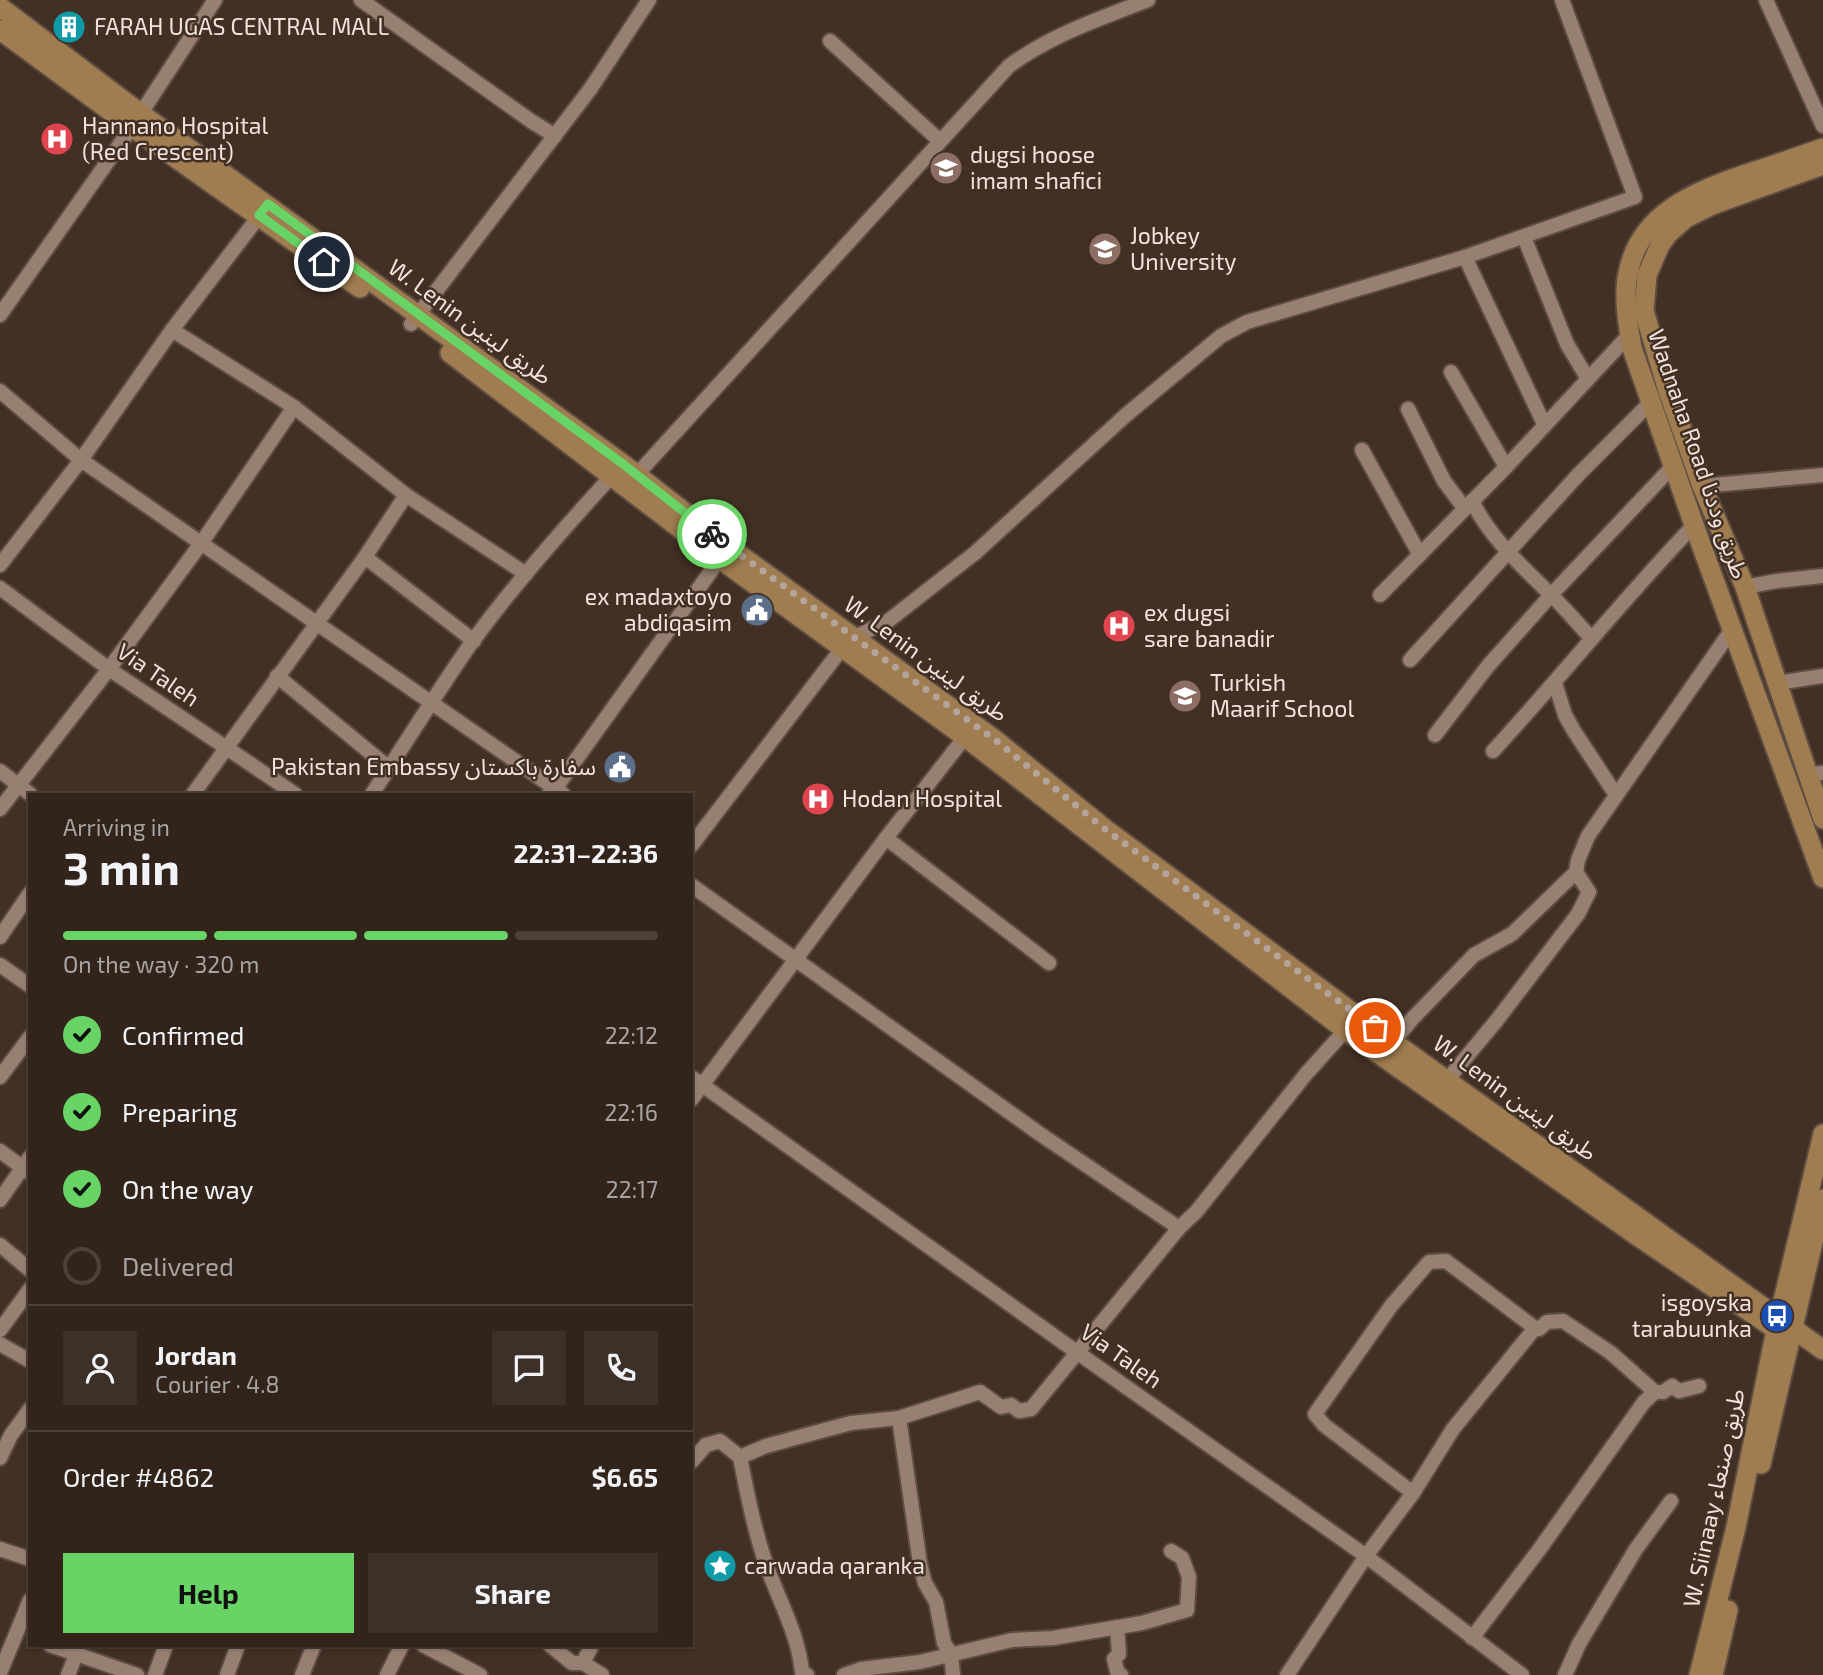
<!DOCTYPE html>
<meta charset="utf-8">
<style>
body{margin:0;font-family:"Exo 2","Noto Sans Arabic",sans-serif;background:#3d3028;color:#f1f3f6;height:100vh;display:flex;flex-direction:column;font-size:26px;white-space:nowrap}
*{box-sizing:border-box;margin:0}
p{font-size:23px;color:#a8a4a3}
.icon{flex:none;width:38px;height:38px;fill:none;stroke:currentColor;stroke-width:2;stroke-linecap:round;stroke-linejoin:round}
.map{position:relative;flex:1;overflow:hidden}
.details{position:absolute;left:28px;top:793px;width:665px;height:854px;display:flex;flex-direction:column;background:#32241b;border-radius:0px;box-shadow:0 2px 5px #0004,0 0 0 2px #4d413a}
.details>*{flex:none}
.pin{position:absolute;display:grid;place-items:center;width:60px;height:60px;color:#fff;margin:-30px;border:4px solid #fff;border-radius:50%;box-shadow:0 2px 7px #0007}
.courier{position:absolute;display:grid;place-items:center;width:70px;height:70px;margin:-35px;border:5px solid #68d465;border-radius:50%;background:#fff;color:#222;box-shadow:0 2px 9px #0007}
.head em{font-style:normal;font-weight:700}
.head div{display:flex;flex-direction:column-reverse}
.head{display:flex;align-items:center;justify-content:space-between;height:119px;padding:0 35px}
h1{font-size:46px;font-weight:700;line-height:52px}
.bar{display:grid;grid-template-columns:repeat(4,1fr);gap:10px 7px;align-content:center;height:84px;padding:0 35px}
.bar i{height:9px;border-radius:5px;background:#4d413a}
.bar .selected{background:#68d465}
.bar p{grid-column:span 4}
.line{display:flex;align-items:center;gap:18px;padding:0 35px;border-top:2px solid #4d413a}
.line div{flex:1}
.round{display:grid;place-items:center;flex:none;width:74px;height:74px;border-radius:0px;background:#3d3028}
ol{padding:0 35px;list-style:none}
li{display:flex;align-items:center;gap:21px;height:77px}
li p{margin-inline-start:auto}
li .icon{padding:7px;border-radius:50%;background:#68d465;color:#111;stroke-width:4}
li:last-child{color:#a8a4a3}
li i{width:38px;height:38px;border:4px solid #4d413a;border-radius:50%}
.button{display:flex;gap:14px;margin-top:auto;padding:14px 35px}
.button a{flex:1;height:80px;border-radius:0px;background:#68d465;color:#111;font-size:28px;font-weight:700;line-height:80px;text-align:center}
.button a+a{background:#3d3028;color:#f1f3f6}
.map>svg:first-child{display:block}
</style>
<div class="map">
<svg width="1823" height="1675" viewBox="0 0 1823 1675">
<rect width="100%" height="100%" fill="#433024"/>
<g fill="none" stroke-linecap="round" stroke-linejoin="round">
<defs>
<g id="minor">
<path d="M361,0L531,121L555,136"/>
<path d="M1766,0L1823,126"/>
<path d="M830,41L940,141"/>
<path d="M1524,237L1567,344L1588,379"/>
<path d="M1465,257L1544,424"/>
<path d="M0,315L132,127L215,0"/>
<path d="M411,324L591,88L649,0"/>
<path d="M172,330L294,407L406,495L526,574"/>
<path d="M1451,372L1506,467"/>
<path d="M0,391L81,460L563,794"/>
<path d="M1408,409L1444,481L1465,509"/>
<path d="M1362,450L1420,555"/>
<path d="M631,481L1009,66C1051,35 1099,19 1148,0"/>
<path d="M1702,486L1823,475"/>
<path d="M1472,501C1491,539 1520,564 1550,594C1565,608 1578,624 1592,639"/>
<path d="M365,557L474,641"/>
<path d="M0,565L81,460L172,330L263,211"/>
<path d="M1745,587L1777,581L1823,576"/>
<path d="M0,588L109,669L295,794"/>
<path d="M1380,595L1506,467L1630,334"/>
<path d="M1410,660L1578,475L1651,402"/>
<path d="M277,676L389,768"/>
<path d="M1555,683L1565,715L1574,731L1616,795"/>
<path d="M1777,683L1823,676"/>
<path d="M1435,735L1488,666L1551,595L1673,466"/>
<path d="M1493,751C1561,677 1624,598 1694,525"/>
<path d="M0,771L30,794"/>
<path d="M1809,774L1823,773"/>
<path d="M193,794L365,557L406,495"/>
<path d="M372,794C405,744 437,692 472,642C516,582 567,525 617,470"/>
<path d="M549,794L555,789L724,553"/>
<path d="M0,809L109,669L202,542L294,407"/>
<path d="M886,838L1049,963"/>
<path d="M691,846L843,647L855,637L888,621L975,553L1126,415L1221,336L1247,322L1465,257L1635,197L1562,0"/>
<path d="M691,885L1040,1134L1179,1228"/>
<path d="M0,937L30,893"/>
<path d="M0,965L30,986"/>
<path d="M1393,1042L1413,1018L1474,955L1512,934L1576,872L1578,860L1588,836L1733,628"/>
<path d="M0,1077L30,1037"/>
<path d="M691,1077L1078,1353L1366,1556L1522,1675"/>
<path d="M1448,1079L1497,1020L1578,914L1589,892L1576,872"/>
<path d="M691,1100L886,838L965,737"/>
<path d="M0,1151L30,1173"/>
<path d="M0,1200L30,1157"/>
<path d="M0,1245L30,1270"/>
<path d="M0,1330L30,1289"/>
<path d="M0,1344L30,1361"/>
<path d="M899,1418L920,1564L925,1583L936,1602L944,1643L951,1654L953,1675"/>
<path d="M0,1458L11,1435L30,1409"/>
<path d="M691,1462L706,1445L720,1441L740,1457"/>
<path d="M1413,1493L1324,1425L1315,1414L1391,1306L1429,1262L1446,1261L1535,1328"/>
<path d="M0,1549L30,1559"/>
<path d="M1117,1627L1119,1654L1114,1659L1117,1671L1121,1675"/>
<path d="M1472,1638L1539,1550L1644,1402L1655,1392H1663L1672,1386L1679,1391L1699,1386"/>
<path d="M50,1645L137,1675"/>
<path d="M423,1645L480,1675"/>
<path d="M550,1645L572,1663H583L602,1675"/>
<path d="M583,1663L592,1645"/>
<path d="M0,1673L30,1600"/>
<path d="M68,1675L80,1645"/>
<path d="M155,1675L166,1645"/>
<path d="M227,1675L238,1645"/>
<path d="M302,1675L314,1645"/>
<path d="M387,1675L402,1645"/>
<path d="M807,1675L802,1672C798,1633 779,1601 766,1564C754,1529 747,1493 740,1457L766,1446L795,1438L851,1423L899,1418L980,1392L1001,1407L1011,1405L1019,1411L1031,1409L1179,1228L1196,1212L1306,1074L1350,1025"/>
<path d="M844,1675L861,1669L920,1662L1012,1640L1053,1638L1142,1623L1187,1610L1189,1577L1182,1558L1171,1551"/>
<path d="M1287,1675L1366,1556L1413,1493L1453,1429L1535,1328L1539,1329L1547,1322L1563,1321L1611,1353L1655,1392"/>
<path d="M1565,1675L1579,1644L1636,1549L1671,1501"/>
</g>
<g id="major">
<path d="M0,7L140,113L623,464L729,547L994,739L1105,829L1357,1016L1823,1350"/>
<path d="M0,30L132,127L360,288"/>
<path d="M1823,148C1797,157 1772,166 1746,174C1694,192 1640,213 1628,273C1623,296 1628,325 1632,348L1694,525L1823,878"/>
<path d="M1823,165L1712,205L1686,218L1668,234L1660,245L1647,275L1644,311L1668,391L1702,486L1745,587L1823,819"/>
<path d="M450,353L720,559L965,737L1345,1030L1636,1235L1775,1329"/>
<path d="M1761,1464L1823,1199"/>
<path d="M1699,1675L1736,1527L1776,1330L1823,1134"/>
<path d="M1713,1675L1728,1610"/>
</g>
</defs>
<!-- minor casing -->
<use href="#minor" stroke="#5d4c42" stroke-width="18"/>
<!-- major casing -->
<use href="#major" stroke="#5d4c42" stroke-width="23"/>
<!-- minor -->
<use href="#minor" stroke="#977f72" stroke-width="14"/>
<!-- major -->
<use href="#major" stroke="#a07d50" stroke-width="19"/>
</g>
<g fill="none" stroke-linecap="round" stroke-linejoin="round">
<!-- done -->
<path stroke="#b3a49c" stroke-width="7" stroke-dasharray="0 12.6" d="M712,534L994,739L1105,829L1375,1028"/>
<!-- route -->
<path stroke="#68d465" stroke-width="9" d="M324,262L259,215L268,204L623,464L712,534"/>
</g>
<!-- icons -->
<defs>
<symbol id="building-disc" viewBox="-11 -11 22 22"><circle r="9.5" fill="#0f9aa8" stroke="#433024"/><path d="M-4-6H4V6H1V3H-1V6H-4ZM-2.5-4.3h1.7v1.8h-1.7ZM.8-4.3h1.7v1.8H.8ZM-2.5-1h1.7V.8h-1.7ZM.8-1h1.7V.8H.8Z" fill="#fff"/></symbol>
<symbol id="hospital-disc" viewBox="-11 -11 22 22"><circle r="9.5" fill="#e0444e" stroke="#433024"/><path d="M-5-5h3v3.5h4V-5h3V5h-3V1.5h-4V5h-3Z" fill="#fff"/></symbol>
<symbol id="school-disc" viewBox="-11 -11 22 22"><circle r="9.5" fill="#8d6e63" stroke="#433024"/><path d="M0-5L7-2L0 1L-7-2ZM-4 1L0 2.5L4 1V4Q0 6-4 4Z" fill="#fff"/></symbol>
<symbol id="university-disc" viewBox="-11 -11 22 22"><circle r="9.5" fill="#8d6e63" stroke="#433024"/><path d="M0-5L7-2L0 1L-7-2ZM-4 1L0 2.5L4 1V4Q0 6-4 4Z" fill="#fff"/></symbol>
<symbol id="civic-disc" viewBox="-11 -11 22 22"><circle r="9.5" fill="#5c6f8a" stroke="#433024"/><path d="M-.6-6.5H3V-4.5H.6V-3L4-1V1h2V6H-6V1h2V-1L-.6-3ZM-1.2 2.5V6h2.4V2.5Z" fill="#fff"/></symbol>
<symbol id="bus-disc" viewBox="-11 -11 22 22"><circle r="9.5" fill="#1a4fb4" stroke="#433024"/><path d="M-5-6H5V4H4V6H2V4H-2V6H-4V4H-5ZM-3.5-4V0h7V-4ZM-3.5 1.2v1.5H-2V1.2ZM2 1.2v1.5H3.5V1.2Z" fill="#fff"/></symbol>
<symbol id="sight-disc" viewBox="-11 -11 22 22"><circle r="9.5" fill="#0f9aa8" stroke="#433024"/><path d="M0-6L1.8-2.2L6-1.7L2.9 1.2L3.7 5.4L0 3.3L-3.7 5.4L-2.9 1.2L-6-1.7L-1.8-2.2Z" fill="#fff"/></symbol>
</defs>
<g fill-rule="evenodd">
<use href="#building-disc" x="50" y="8" width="38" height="38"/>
<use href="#hospital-disc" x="38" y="120" width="38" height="38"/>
<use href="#school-disc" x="927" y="149" width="38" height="38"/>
<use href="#university-disc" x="1086" y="230" width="38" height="38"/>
<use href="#civic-disc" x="738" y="591" width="38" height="38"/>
<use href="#hospital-disc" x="1100" y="607" width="38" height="38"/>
<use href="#school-disc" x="1166" y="677" width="38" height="38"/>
<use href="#civic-disc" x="601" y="748" width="38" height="38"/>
<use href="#hospital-disc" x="799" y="780" width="38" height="38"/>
<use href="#bus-disc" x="1758" y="1297" width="38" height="38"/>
<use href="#sight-disc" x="701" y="1547" width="38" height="38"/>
</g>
<g text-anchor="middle" stroke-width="5" stroke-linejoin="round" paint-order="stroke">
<!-- poi labels -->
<g font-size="23" fill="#f0e3dc" stroke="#433024" text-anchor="start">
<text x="94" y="35">FARAH UGAS CENTRAL MALL</text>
<text x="82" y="134">Hannano Hospital<tspan x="82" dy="26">(Red Crescent)</tspan></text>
<text x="970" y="163">dugsi hoose<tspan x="970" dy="26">imam shafici</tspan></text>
<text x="1130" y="244">Jobkey<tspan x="1130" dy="26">University</tspan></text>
<text x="732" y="605" text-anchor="end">ex madaxtoyo<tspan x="732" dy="26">abdiqasim</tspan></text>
<text x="1144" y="621">ex dugsi<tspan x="1144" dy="26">sare banadir</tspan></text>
<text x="1210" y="691">Turkish<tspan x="1210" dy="26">Maarif School</tspan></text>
<text x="596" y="775" text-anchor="end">Pakistan Embassy سفارة باكستان</text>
<text x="842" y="807">Hodan Hospital</text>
<text x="1752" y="1311" text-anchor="end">isgoyska<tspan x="1752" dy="26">tarabuunka</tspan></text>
<text x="744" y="1574">carwada qaranka</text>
</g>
<!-- street labels -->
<g font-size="23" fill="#f0e3dc" stroke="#433024">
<text transform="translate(470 322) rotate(36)" y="8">W. Lenin طريق لينين</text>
<text transform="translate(1698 454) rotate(71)" y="8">Wadnaha Road طريق وددنا</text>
<text transform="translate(926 659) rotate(36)" y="8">W. Lenin طريق لينين</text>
<text transform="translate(158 675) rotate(34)" y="8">Via Taleh</text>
<text transform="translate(1515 1098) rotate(36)" y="8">W. Lenin طريق لينين</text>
<text transform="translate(1121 1356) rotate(35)" y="8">Via Taleh</text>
<text transform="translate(1714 1498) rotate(-78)" y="8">W. Siinaay طريق صنعاء</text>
</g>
</g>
</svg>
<div class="pin" style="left:1375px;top:1028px;background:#ea580c"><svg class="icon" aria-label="bag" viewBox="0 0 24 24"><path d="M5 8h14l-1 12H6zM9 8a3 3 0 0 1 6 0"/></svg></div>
<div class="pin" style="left:324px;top:262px;background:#1f2937"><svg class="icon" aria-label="home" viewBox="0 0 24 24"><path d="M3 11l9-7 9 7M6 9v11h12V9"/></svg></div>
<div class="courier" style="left:712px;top:534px"><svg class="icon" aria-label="bike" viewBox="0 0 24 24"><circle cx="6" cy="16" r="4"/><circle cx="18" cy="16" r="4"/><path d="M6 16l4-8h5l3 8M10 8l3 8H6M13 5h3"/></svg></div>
<section class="details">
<div class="head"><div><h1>3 min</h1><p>Arriving in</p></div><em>22:31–22:36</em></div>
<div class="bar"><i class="selected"></i><i class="selected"></i><i class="selected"></i><i></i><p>On the way · 320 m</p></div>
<ol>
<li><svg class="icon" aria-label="check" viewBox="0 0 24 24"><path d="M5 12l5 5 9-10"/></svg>Confirmed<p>22:12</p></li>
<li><svg class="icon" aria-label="check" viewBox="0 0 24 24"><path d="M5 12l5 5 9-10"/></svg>Preparing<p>22:16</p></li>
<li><svg class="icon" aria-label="check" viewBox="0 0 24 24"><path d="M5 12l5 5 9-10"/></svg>On the way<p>22:17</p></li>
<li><i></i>Delivered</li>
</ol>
<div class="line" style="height:126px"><a class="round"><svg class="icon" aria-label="person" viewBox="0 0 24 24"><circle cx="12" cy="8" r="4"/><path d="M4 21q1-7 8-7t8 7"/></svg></a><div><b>Jordan</b><p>Courier · 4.8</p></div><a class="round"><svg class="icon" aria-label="chat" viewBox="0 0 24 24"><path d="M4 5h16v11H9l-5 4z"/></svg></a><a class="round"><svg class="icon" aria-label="phone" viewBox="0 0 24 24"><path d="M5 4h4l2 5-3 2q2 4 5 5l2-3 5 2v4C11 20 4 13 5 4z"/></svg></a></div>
<div class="line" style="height:91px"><div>Order #4862</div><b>$6.65</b></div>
<div class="button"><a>Help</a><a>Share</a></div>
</section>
</div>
